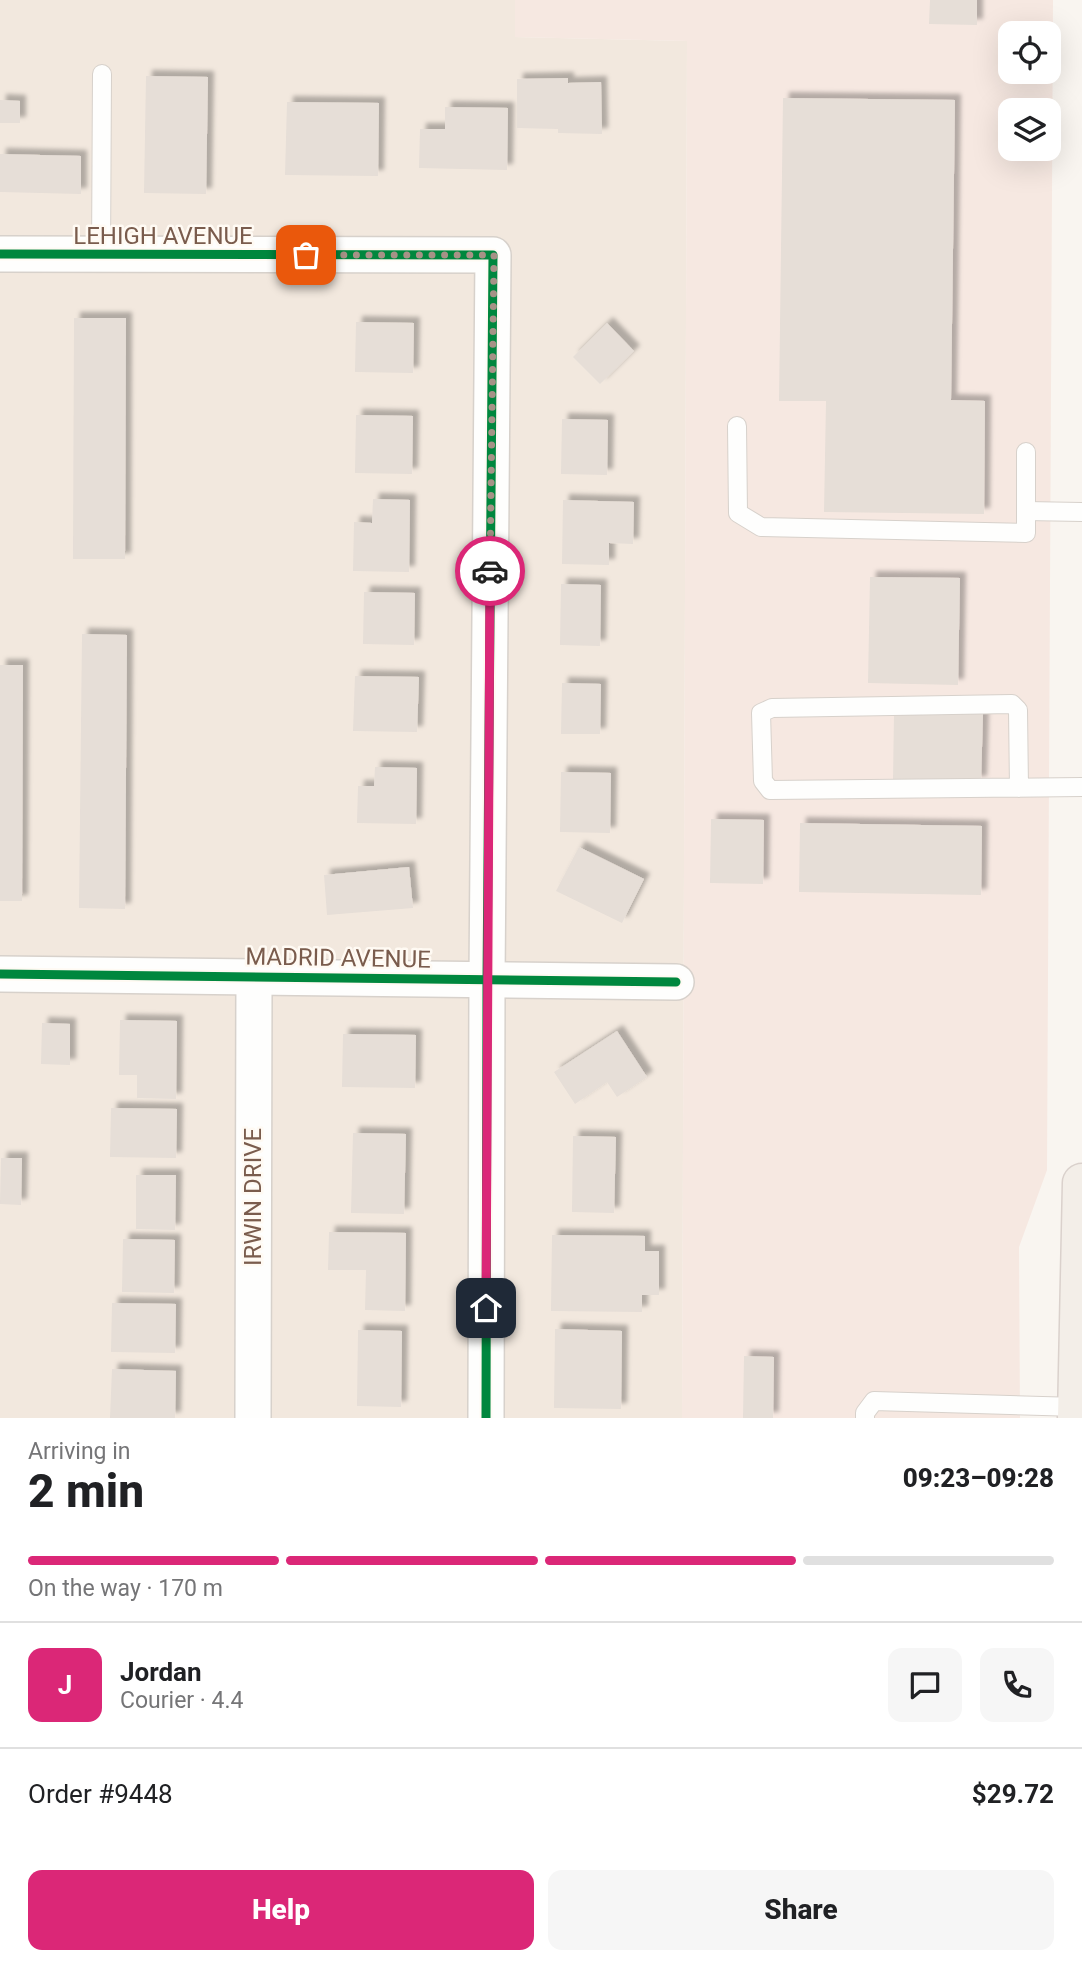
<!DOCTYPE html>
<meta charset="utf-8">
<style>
body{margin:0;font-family:Roboto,sans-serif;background:#f6f6f6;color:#202124;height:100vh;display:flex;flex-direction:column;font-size:26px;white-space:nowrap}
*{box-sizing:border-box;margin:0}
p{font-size:23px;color:#757577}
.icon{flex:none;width:38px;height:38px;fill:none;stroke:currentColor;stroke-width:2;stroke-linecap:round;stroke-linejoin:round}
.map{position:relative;height:1418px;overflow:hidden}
.drawer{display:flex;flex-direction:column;background:#fff;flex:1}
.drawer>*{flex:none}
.fabs{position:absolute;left:998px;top:21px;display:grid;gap:14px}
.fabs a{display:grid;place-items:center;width:63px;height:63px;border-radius:14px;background:#fff;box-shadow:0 7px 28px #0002;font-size:35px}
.pin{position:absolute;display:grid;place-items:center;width:60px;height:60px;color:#fff;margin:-30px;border-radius:14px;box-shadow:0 4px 10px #0006}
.courier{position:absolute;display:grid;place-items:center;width:70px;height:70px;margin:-35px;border:5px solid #db2777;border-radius:50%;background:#fff;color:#222;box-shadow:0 2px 9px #0007}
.headline em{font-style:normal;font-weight:800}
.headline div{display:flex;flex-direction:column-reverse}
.headline{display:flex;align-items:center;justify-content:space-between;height:119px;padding:0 28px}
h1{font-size:46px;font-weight:800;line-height:52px}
.bar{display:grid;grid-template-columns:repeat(4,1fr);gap:10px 7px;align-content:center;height:84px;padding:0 28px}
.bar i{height:9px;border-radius:5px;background:#e0e0e0}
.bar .on{background:#db2777}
.bar p{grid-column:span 4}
.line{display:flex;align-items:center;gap:18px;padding:0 28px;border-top:2px solid #e0e0e0}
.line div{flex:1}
.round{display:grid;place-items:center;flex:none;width:74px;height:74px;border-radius:14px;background:#f6f6f6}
.action{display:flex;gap:14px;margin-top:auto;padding:14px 28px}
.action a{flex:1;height:80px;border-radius:14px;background:#db2777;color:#fff;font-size:28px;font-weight:800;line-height:80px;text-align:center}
.action a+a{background:#f6f6f6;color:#202124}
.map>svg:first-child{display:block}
</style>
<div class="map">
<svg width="1082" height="1418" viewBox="0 0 1082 1418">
<defs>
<filter id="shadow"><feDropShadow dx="6" dy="-6" stdDeviation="2" flood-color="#0004"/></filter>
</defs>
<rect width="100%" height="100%" fill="#f9f5f0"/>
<!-- residential -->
<path fill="#f2e8de" d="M0,0H515V37L687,41L682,1418H0Z"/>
<!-- commercial -->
<path fill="#f6e8e1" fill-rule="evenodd" d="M515,0H1053L1047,1170L1019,1247L1020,1418H682L687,41L515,37ZM1010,33H1048V72H1010ZM1010,110H1048V149H1010Z"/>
<!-- building -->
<g fill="#e6ded7" filter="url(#shadow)">
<path d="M930,0H977V25L929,24Z"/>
<path d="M146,76L208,77L206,194L144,193Z"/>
<path d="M568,78V83L601,82L602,134L558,133V129L517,128V79Z"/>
<path d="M783,98L955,100L951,400L985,401L984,514L824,512L826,401H779Z"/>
<path d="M0,100L20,101V123H0Z"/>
<path d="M287,102L379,103L378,176L285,175Z"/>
<path d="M445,107L508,108L507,170L419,168L420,129H445Z"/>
<path d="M0,154L81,156V194L0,192Z"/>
<path d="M74,318H126L125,559H73Z"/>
<path d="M356,322L414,323L413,373L355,372Z"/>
<path d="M607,323L634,351L600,384L573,357Z"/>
<path d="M356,415L413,416L412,474L355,473Z"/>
<path d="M562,419L608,420L607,475L561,474Z"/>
<path d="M373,499L410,500L409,572L353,571L354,522L372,523Z"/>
<path d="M563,500L634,502L633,544L609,543V565L562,564Z"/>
<path d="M870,577L960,578L958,685L868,683Z"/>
<path d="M561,584L601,585L600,646L560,645Z"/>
<path d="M364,592L415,593L414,645L363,644Z"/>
<path d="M82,634L127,635L125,909L79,908Z"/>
<path d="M0,665H23L22,901H0Z"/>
<path d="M355,676L419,677L417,732L353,731Z"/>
<path d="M562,683L601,684L600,734H561Z"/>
<path d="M894,713L983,714L981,782L893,781Z"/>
<path d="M375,767L417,768L416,824L357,823L358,786H374Z"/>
<path d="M561,772L611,773L610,833L560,832Z"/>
<path d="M711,819L764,820L763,884L710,883Z"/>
<path d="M800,823L982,826L981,895L799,892Z"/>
<path d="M579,847L644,879L622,923L556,891Z"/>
<path d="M409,867L413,908L327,915L324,875Z"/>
<path d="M120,1020L177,1021L176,1099L137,1098V1075H119Z"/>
<path d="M42,1023L70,1024V1065L41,1064Z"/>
<path d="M617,1031L647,1077L617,1097L607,1082L575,1104L554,1072Z"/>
<path d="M343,1034L416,1035L415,1088L342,1087Z"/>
<path d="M111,1108L177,1109L176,1158L110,1157Z"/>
<path d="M353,1133L406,1134L404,1214L351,1213Z"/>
<path d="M573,1136L616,1137L614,1213L572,1212Z"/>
<path d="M1,1158H22L21,1205L0,1204Z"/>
<path d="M136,1175H176L175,1230L136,1229Z"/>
<path d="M329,1232L406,1233L405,1311L365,1310L366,1270H328Z"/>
<path d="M552,1235L645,1236V1251H659V1295H642V1312L551,1311Z"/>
<path d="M123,1239L175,1240L174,1293L122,1292Z"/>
<path d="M112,1303L176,1304L175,1353L111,1352Z"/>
<path d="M555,1329L622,1331L621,1409L554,1408Z"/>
<path d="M358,1330L402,1331L401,1407L357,1406Z"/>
<path d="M744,1356L774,1357L773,1418H743Z"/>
<path d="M112,1369L176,1371L175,1418H110Z"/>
</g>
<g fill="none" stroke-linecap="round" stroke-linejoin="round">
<defs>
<g id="lane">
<path d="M101,255L102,74"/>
<path d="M737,426L738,513L761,527L1026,533V452"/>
<path d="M1026,511L1082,512"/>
<path d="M1019,788L1018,710L1012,704L772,708L761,713L763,781L770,790L1082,787"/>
<path d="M865,1418V1413L874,1401L1078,1407"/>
</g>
<g id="street">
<path d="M0,254L493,255L487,979L486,1418"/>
<path d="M0,974L676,982"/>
<path d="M253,1418L254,976"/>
</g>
<path id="primary" d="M1077,1418L1082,1183"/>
</defs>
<!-- lane casing -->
<use href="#lane" stroke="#d7d1cb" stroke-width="20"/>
<!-- street casing -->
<use href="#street" stroke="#d7d1cb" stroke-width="38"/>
<!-- primary casing -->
<use href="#primary" stroke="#dad1cc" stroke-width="41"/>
<!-- lane -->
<use href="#lane" stroke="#fefefd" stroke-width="18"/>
<!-- street -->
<use href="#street" stroke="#fefefd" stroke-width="35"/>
<!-- primary -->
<use href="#primary" stroke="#f3eee8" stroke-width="38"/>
<defs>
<g id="cycleway">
<path d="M0,254L493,255L487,979L486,1418"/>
<path d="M0,974L676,982"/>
</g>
</defs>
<!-- cycleway casing -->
<use href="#cycleway" stroke="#fffaf3" stroke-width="13"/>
<!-- cycleway -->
<use href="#cycleway" stroke="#00873e" stroke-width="9"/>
</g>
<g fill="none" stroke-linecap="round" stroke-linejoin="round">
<!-- done -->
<path stroke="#a69286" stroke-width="7" stroke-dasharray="0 12.6" d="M306,255H494L490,571"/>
<!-- route -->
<path stroke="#db2777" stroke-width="9" d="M486,1308L490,571"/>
</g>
<g text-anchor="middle" stroke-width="5" stroke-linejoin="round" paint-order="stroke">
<!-- street labels -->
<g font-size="24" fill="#7a5c4d" stroke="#fffaf3">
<text x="163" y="244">LEHIGH AVENUE</text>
<text transform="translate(338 958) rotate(1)" y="8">MADRID AVENUE</text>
<text transform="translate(253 1197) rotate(-90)" y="8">IRWIN DRIVE</text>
</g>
</g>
</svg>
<div class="fabs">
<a><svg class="icon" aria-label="locate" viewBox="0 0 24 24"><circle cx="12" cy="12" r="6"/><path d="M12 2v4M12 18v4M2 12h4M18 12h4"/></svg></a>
<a><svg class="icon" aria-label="layers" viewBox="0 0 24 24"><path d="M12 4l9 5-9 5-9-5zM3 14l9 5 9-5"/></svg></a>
</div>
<div class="pin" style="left:306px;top:255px;background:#ea580c"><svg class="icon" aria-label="bag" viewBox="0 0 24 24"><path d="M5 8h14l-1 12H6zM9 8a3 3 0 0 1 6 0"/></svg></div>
<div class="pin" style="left:486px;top:1308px;background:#1f2937"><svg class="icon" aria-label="home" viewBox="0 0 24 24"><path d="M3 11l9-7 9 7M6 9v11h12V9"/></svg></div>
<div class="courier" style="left:490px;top:571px"><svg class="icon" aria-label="car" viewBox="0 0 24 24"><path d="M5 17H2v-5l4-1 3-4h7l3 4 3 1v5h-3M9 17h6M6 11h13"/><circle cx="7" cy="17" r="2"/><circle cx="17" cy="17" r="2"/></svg></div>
</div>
<section class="drawer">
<div class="headline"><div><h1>2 min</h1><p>Arriving in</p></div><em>09:23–09:28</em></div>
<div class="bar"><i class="on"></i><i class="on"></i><i class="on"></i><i></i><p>On the way · 170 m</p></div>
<div class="line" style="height:126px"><b class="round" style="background:#db2777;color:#fff">J</b><div><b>Jordan</b><p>Courier · 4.4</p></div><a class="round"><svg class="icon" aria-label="chat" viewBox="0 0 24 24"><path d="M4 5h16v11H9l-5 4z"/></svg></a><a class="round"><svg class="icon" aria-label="phone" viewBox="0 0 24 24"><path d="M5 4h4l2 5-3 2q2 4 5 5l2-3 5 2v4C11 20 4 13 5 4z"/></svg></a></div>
<div class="line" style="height:91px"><div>Order #9448</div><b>$29.72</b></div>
<div class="action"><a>Help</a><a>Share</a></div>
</section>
